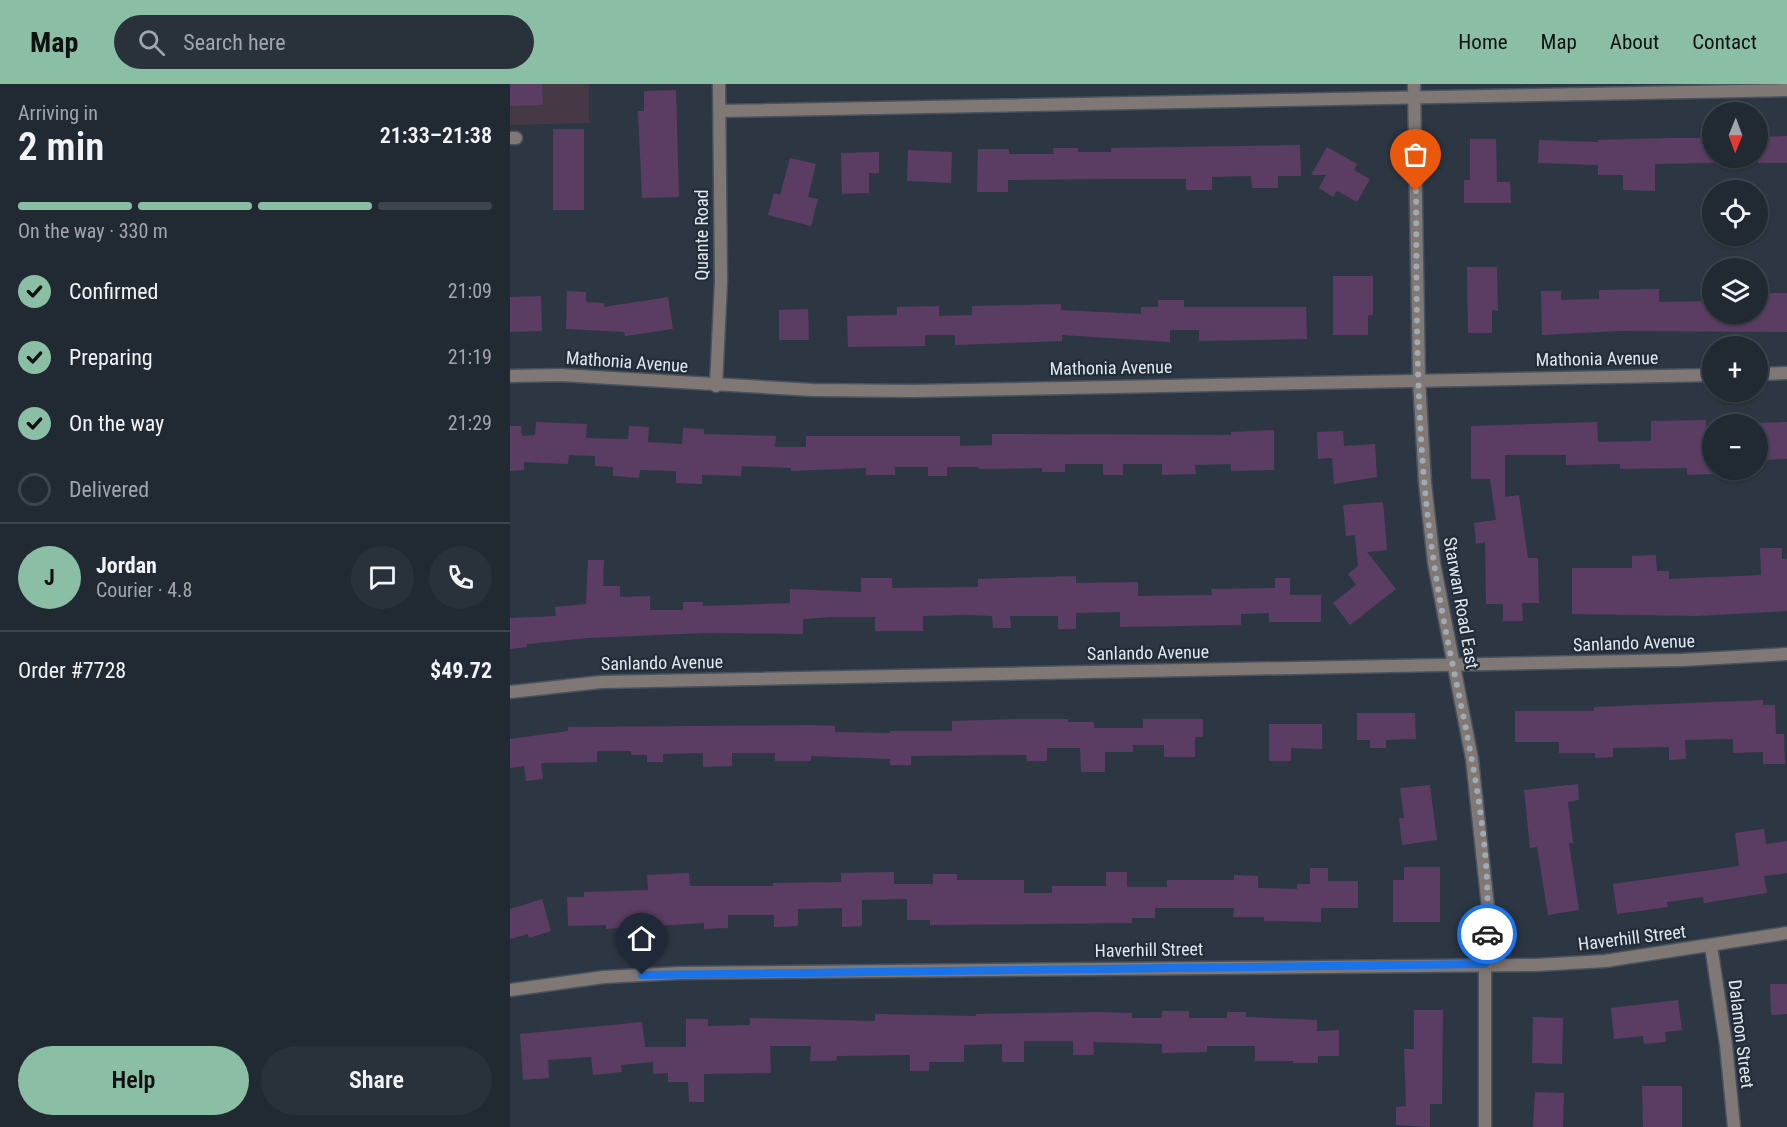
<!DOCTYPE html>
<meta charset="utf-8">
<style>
body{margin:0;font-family:"Roboto Condensed",sans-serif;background:#29313a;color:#f1f3f6;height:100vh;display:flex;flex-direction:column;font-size:22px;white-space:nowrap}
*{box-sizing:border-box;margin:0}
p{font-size:20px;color:#a2a6ac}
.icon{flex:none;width:33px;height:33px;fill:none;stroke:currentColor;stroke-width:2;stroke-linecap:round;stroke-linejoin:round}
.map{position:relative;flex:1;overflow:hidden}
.drawer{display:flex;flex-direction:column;background:#212932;width:510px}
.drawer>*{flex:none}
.needle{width:39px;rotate:181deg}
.buttons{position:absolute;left:1192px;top:18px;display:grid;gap:12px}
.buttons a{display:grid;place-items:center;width:66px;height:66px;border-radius:50%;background:#212932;box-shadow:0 2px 4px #0004,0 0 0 2px #3e454d;font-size:30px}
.pin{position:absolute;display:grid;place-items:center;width:51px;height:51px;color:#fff;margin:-62px -26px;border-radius:50% 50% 50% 0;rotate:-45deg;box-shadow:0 0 6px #0007}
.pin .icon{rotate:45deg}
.courier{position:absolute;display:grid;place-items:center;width:60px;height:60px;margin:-30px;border:4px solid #1a73e8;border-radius:50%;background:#fff;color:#222;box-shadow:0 2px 8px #0007}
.overview em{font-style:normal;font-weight:600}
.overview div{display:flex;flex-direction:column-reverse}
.overview{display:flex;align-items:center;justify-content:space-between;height:102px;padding:0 18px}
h1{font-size:39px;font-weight:600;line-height:45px}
.bar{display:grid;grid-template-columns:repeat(4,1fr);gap:9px 6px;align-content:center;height:72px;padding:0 18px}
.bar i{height:8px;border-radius:4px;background:#3e454d}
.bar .active{background:#8abfa5}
.bar p{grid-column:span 4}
.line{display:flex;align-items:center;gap:15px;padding:0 18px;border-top:2px solid #3e454d}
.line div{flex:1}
.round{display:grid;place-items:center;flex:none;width:63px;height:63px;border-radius:32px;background:#29313a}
ol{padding:0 18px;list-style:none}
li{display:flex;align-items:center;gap:18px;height:66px}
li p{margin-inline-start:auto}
li .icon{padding:6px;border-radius:50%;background:#8abfa5;color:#111;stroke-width:4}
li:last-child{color:#a2a6ac}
li i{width:33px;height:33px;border:3px solid #3e454d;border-radius:50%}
.button{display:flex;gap:12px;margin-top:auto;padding:12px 18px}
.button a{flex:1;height:69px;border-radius:36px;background:#8abfa5;color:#111;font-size:24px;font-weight:600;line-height:69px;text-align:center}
.button a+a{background:#29313a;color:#f1f3f6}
header{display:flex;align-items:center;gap:36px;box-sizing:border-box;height:84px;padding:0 30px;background:#8abfa5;color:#111}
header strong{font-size:28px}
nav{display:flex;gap:33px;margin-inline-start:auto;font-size:21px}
.search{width:420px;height:54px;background:#29313a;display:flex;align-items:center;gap:15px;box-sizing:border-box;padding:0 21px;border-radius:33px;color:#a2a6ac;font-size:22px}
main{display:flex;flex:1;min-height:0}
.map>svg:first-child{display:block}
</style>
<header>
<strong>Map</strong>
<div class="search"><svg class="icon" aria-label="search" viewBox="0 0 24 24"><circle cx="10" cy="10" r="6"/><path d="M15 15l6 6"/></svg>Search here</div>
<nav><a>Home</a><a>Map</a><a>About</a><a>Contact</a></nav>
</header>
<main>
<section class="drawer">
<div class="overview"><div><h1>2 min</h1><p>Arriving in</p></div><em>21:33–21:38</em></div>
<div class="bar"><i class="active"></i><i class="active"></i><i class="active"></i><i></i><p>On the way · 330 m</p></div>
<ol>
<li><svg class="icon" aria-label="check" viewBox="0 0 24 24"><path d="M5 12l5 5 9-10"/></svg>Confirmed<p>21:09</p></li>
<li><svg class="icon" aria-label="check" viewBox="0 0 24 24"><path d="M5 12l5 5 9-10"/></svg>Preparing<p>21:19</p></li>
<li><svg class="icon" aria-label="check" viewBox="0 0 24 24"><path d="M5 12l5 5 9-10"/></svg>On the way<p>21:29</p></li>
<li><i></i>Delivered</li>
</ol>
<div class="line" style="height:108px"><b class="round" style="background:#8abfa5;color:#111">J</b><div><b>Jordan</b><p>Courier · 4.8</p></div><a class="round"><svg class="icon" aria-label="chat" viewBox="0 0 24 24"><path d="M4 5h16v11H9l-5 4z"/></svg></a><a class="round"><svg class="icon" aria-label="phone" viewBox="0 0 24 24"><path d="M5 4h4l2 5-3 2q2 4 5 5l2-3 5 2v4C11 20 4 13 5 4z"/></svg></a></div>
<div class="line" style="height:78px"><div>Order #7728</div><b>$49.72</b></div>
<div class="button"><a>Help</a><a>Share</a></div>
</section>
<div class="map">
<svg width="1277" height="1043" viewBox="0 0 1277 1043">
<rect width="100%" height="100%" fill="#2c3743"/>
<!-- education -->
<path fill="#473845" d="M0,0H79V39L0,41Z"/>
<!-- building -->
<g fill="#5b3d64">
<path d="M0,0H32L33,21L0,22Z"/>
<path d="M166,6L169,113L132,114L128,27H134V7Z"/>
<rect x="43" y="45" width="31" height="81"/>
<path d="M1277,52V79H1248V53Z"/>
<path d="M1157,54H1203V79L1145,80V107L1113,106V91H1088V81L1028,79L1029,56L1088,58V56Z"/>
<path d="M960,55H986L987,98H1000L1001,119H954V96H960Z"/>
<path d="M790,61L791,92H768V104H742L741,92L702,93V106H676V95H601L498,96V108H467L468,65H499V70H544L543,64H568V68H601V64Z"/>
<path d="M817,63L847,80L844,86L860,95L847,118L827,107L823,113L809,104L816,91H801Z"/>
<path d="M398,66L442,68L441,99L397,97Z"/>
<path d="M369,68V89H359V109L332,110L331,69Z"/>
<path d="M280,74L306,80L298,113L308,115L301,142L258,131L264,109L270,111Z"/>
<path d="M957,183H987L988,227L982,226V249H958Z"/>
<path d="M823,192H863V231H858V251H823Z"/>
<path d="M1149,205V218L1203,217V230H1248V209H1277V248L1110,247L1032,251L1031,207H1051V216L1089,215V206Z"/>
<path d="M57,207L76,208V218L94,219V223L158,213L163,245L115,252L114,248L56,245Z"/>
<path d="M31,212L32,247L0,248V213Z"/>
<path d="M648,216H674V223H796L797,255L689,257V246H660V258L552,251V257L445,261V251H415V262L338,263L337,232L387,231V223L429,222V232L462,231V222L551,220V226L631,230V223H648Z"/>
<path d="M298,225L299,256H269V226Z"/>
<path d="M1196,336V356L1203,355V390L1177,391V384L1110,385V380L1056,381V371H995V413L1009,411L1018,474H1028L1029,519H1012L1013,537H993V520H976L975,458L966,460L964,439L986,436L980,395H961V342L1087,338L1088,358L1141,357V337Z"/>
<path d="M26,338L77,340L76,354L118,355L119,342L139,343L138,358L172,360L173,344L194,345V350L266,352L265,363H296V352H450V362L482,361V350L721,351V348L764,346V386L721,387V380L685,381L686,390L652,391V380H613V391H593V380H555V388H532V384L469,385V383H437V392H418V383H385V391H356V384L281,387V384L232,382L231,392L192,391V400L166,399V387L130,386L129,394L103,392V383L85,382V372L59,371L58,380L14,378V386L0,387V342H11L12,352L25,351Z"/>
<path d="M1277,338V375L1248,376V339Z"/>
<path d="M833,347L834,362L865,360L867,393L824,400L822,374L808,375L807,348Z"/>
<path d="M873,418L877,466L857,468L886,505L840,541L823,519L846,501L838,490L848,482L845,451L836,452L833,421Z"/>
<path d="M1250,464H1272V475H1277V527L1187,532L1062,530V484H1122V472L1146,471L1147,487H1159V495L1251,491Z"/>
<path d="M78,476H94L93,502H110V513L140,512V526H173V518H193V522L280,519V505L351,508V494H382V504L468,503V495L566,492V499L628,498V512L702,511L701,505L765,504V494H780V511H811V538H759V529L731,530V541L610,543V528L566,529V545H548V532H500L501,544H483L482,532L457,531L413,532V547H365V533H322L293,535V550L193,549L79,554L17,560V563L0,565V534L46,532L45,523L76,520Z"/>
<path d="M1253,616V621H1265L1266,650H1274L1275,680H1253V668L1223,669V655L1175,656L1176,675L1159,676V663L1103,664V673L1085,674V669H1049V658H1005V627H1084V623Z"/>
<path d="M847,629H905L906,655L876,656V664H860V656H847Z"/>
<path d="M505,635H558V638H584V644H633V635H693V653H685V673H654V661H623V668H595V688H571L570,664H537V677H517L516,671L401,672V681H380V675L301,672V677H265V669H222V682L193,683V669L153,670V678H137V671H121V667H87V678L31,679L33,695L16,697L14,682L0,684V655L58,647V643L301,641L325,642V648L380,649V647H442V637Z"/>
<path d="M759,640H812V665L781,664V677H759Z"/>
<path d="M1068,700L1069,716L1058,718L1063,759H1059L1069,826L1038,831L1027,763L1020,764L1014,706Z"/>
<path d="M920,701L927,756L892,761L889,734H894L890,704Z"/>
<path d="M1254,745L1256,760L1277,757V789L1254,792L1257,809L1194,819L1193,813L1157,818L1158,823L1107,830L1103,800L1229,782L1225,749Z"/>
<path d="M894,783H930V838H883V796H894Z"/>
<path d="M800,784H818V797H848V824H811V838L754,837V833H723L724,824H645V834H622V839L420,841V836H397V815L352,816V842L332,843V824L288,825V842L264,843V831H218V844L194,845V839L96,845V841L58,842L57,813H74V808L138,806L137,791L179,789L180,802H263V799L331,798V789L384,788V800H423V790H447V796H514V809H542V802H596V788H617V803H657V796H724V791L748,792V804L787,805V800H800Z"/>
<path d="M32,815L41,847L19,854L18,850L0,855V825Z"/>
<path d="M1260,900H1277V930L1261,931Z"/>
<path d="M1168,916L1172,946L1155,948L1156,958L1134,960L1133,952L1104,955L1101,924Z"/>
<path d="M904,926H933L932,1020H920V1043L886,1041V1023L896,1022L894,965H904Z"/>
<path d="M652,927H679V934H717V928H736V933L807,936V947L829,946V972H808V979H783V977H745V962H697V968L652,969V960L583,958L584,971H563V957H514V978H492V960L454,961V978H419V987H400V971L327,972L326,977H300L301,962H260L261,989L194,990V1018H179L178,998H158V989L143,990V978L111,981L112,988L83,991L81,973L38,976L39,994L13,996L10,950L132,938L135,963H176V935H198V942L240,941V934L365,937V930L466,932V930L588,928L622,929V934H652Z"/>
<path d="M1023,933L1053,934L1052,980L1022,979Z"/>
<path d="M1132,1002H1172V1043H1133Z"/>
<path d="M1025,1008L1054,1009L1053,1043H1023Z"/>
</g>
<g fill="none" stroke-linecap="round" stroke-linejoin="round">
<defs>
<g id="minor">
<path d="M904,0L909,296L915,399L924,479L962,675L978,823L975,880V1043"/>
<path d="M210,27L1277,6"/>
<path d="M0,54H6"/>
<path d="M1248,290L1277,289"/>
<path d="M0,292L51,291L303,306L403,307L1203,291"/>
<path d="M206,302L211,197L209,0"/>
<path d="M0,608L91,598L1172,576L1277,570"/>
<path d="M1201,862L1216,961L1224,1043"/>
<path d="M0,906L94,893L170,889L1026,881L1095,877L1277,849"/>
</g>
</defs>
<!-- minor casing -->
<use href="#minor" stroke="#49535f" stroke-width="15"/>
<!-- minor -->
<use href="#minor" stroke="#807874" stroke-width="12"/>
</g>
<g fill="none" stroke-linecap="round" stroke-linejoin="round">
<!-- done -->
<path stroke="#a1a9b3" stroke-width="6" stroke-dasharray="0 10.8" d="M906,107C907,231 905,356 924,479C942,602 983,724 977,850"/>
<!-- route -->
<path stroke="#1a73e8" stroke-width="8" d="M132,891L975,880L977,850"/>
</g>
<g text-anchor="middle" stroke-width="4.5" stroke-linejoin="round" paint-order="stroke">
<!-- street labels -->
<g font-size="18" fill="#e0e7ef" stroke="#222d39">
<text transform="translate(192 151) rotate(-90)" y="6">Quante Road</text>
<text transform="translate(1087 275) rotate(-1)" y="6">Mathonia Avenue</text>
<text transform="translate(117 278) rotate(4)" y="6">Mathonia Avenue</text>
<text transform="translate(601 284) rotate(-1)" y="6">Mathonia Avenue</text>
<text transform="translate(951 519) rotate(80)" y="6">Starwan Road East</text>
<text transform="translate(1124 559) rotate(-2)" y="6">Sanlando Avenue</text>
<text transform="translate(638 569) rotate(-1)" y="6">Sanlando Avenue</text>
<text transform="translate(152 579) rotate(-1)" y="6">Sanlando Avenue</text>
<text transform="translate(1122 854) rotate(-7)" y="6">Haverhill Street</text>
<text transform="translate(639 866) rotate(-1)" y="6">Haverhill Street</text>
<text transform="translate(1231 950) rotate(83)" y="6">Dalamon Street</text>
</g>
</g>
</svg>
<div class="buttons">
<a><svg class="needle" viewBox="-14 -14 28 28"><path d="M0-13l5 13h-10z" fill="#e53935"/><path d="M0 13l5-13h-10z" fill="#a2a6ac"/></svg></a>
<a><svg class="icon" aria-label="locate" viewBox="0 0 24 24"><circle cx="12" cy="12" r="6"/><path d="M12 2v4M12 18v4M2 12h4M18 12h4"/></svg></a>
<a><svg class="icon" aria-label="layers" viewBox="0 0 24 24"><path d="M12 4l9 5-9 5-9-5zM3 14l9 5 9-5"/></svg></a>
<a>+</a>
<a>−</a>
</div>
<div class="pin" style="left:906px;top:107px;background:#ea580c"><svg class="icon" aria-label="bag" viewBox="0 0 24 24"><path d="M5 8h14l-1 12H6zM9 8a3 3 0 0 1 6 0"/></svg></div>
<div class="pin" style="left:132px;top:891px;background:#1f2937"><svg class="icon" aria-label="home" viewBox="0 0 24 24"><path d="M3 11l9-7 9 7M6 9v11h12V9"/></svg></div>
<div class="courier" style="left:977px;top:850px"><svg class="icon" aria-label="car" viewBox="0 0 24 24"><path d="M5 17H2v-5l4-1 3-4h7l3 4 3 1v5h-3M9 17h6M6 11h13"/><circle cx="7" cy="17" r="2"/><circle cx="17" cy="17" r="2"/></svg></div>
</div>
</main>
